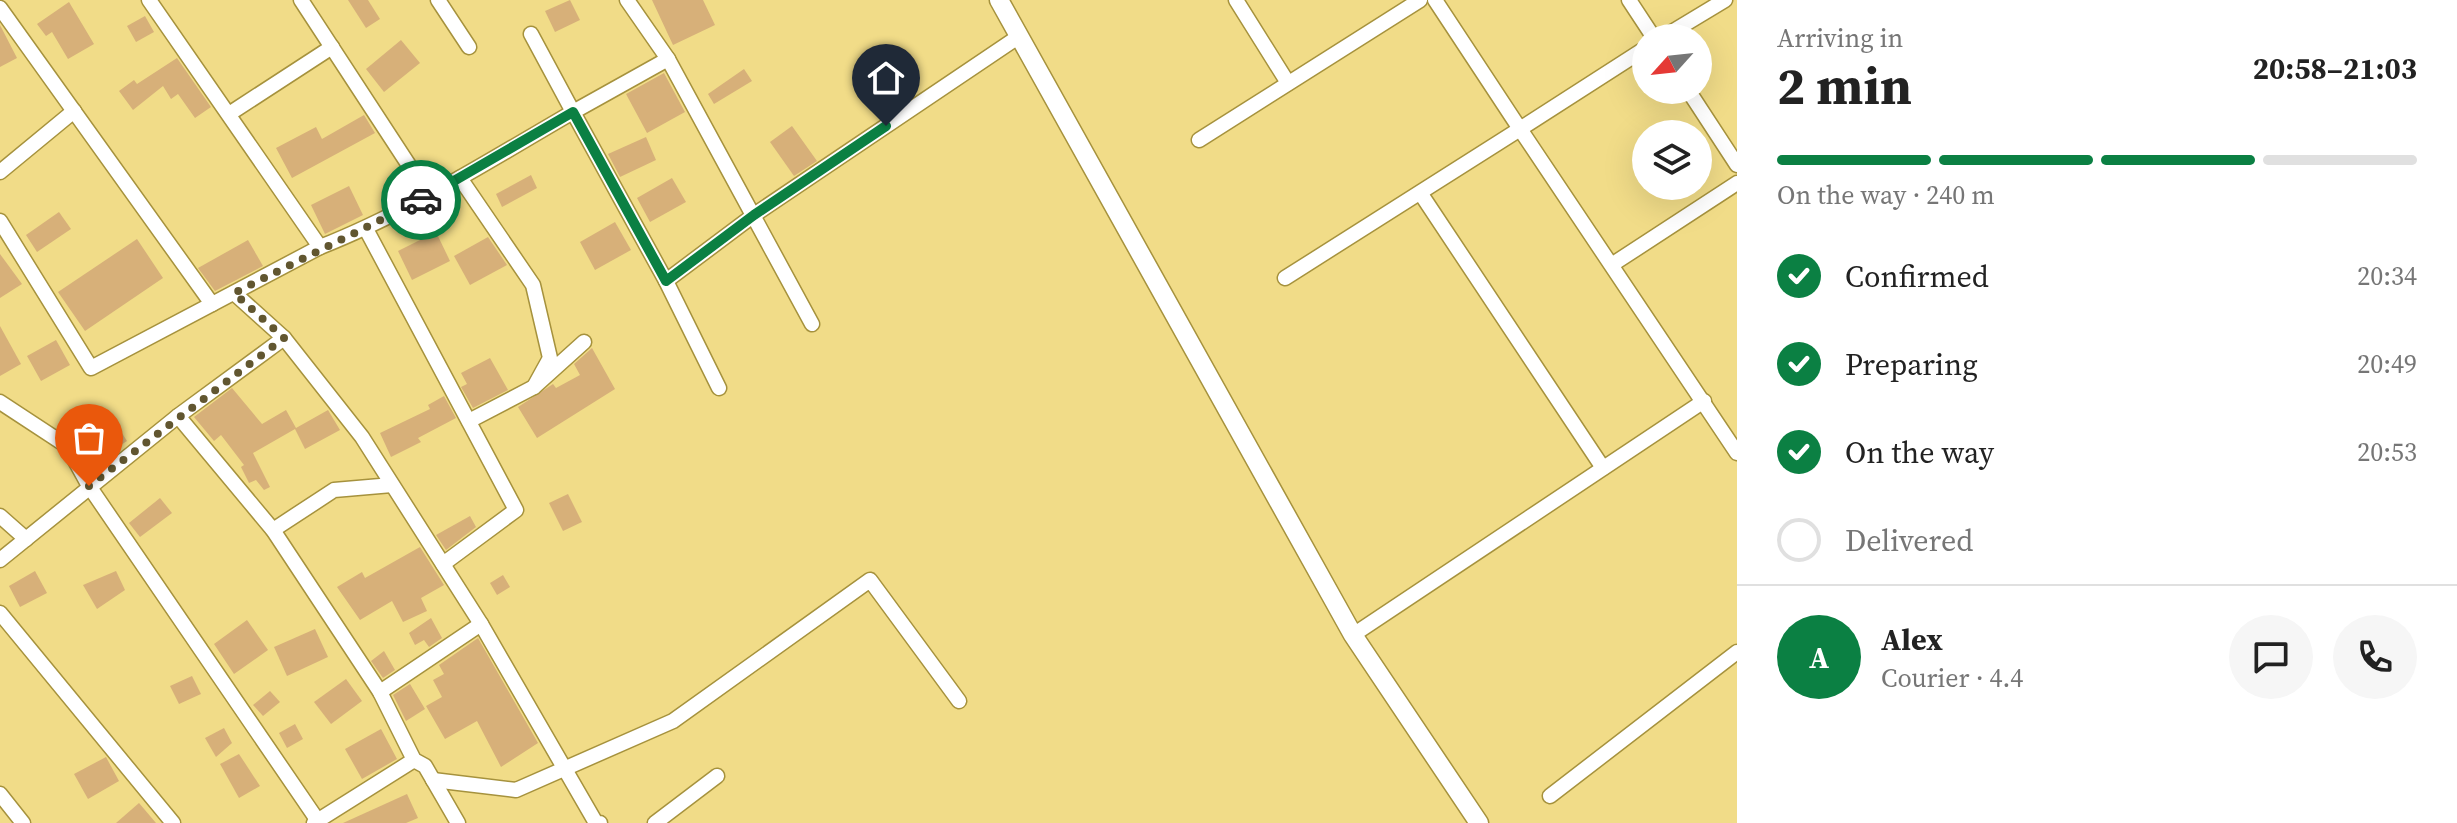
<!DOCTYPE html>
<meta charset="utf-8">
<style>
body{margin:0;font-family:"Source Serif 4",serif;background:#f6f6f6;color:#222;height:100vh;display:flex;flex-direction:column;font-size:30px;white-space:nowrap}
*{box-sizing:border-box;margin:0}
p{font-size:26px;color:#767676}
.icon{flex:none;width:44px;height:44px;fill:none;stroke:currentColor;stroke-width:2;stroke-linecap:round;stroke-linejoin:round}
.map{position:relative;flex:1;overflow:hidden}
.sheet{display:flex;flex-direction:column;background:#fff;width:720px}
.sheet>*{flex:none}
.needle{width:52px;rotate:243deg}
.fabs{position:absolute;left:1632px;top:24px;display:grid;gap:16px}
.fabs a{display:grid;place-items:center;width:80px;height:80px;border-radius:50%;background:#fff;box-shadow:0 8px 32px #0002;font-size:40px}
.pin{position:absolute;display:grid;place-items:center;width:68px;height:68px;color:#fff;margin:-82px -34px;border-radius:50% 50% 50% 0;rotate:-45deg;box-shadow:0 0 8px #0007}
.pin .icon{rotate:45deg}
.courier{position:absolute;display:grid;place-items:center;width:80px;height:80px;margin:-40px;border:6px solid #0b8043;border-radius:50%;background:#fff;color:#222;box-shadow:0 2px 10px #0007}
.summary em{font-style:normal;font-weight:700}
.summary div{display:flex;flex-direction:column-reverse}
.summary{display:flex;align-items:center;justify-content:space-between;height:136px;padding:0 40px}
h1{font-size:52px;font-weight:700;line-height:60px}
.bar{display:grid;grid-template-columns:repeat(4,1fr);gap:12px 8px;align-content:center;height:96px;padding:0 40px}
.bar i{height:10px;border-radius:6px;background:#e0e0e0}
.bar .on{background:#0b8043}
.bar p{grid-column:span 4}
.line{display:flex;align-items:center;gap:20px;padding:0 40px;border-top:2px solid #e0e0e0}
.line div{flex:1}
.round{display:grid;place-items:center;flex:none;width:84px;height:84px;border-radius:42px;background:#f6f6f6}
ol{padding:0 40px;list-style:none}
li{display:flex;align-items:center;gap:24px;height:88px}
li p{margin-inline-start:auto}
li .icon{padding:8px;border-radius:50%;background:#0b8043;color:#fff;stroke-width:4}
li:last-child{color:#767676}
li i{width:44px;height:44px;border:4px solid #e0e0e0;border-radius:50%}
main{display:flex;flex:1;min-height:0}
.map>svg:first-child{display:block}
</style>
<main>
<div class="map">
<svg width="1737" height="823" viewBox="0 0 1737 823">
<rect width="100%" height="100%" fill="#f1dc88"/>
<!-- building -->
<g fill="#d7b079">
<path d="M348,0H368L380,19L366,28Z"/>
<path d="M570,0L580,20L555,32L545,11Z"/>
<path d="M652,0H703L715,25L673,45Z"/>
<path d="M69,2L94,44L68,59L52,32L46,36L37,24Z"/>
<path d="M145,16L154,32L136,42L127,26Z"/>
<path d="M0,25L17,58L0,67Z"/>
<path d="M401,40L420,63L384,92L366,69Z"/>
<path d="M177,58L211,107L195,118L178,94L171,99L163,86L133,110L119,91L134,80L137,84Z"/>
<path d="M744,69L752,81L714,104L708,94Z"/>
<path d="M664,73L685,112L647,133L626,94Z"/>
<path d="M364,115L375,133L292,178L276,148L316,127L322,139Z"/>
<path d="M792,126L817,161L794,176L770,142Z"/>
<path d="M646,137L656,160L620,177L608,154Z"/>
<path d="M531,175L537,188L502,207L496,194Z"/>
<path d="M672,178L686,202L650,222L637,198Z"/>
<path d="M349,186L363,215L325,234L311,205Z"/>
<path d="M59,212L71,229L37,252L26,235Z"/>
<path d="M615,222L631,250L595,270L580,242Z"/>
<path d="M436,232L450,261L412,280L398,251Z"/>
<path d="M488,237L507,265L470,285L454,256Z"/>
<path d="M137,239L163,278L85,331L58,292Z"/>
<path d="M248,240L263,266L215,291L198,268Z"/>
<path d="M0,254L22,284L0,298Z"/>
<path d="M0,326L21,364L0,376Z"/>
<path d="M56,340L70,365L41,381L27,356Z"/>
<path d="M592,348L615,389L537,438L518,407L553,384L556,388L580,375L574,364Z"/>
<path d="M490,358L508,390L473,408L461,387L467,384L461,373Z"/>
<path d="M232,388L262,424L286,410L296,428L328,410L340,430L305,449L295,429L253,453L270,487L264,490L256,480L249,483L241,467L244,465L221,435L214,441L194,417Z"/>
<path d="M444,396L456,418L418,438L421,442L391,457L380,433L430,409L428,405Z"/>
<path d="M113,419L127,441L93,463L79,441Z"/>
<path d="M568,494L582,522L563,531L549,503Z"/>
<path d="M160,498L172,513L140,537L129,523Z"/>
<path d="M470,516L476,527L446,550L436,535Z"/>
<path d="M420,547L444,585L421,598L427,611L403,622L392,601L360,620L337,587L362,572L365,578Z"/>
<path d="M35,571L47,593L20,607L9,586Z"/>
<path d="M116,571L125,590L97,609L83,585Z"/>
<path d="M503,575L510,587L497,595L490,583Z"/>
<path d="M431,618L442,638L429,647L424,640L415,645L409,633Z"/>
<path d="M247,620L268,650L234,674L214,644Z"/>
<path d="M315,629L328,657L287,676L274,647Z"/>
<path d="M478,638L538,743L501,767L477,721L445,739L426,706L442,697L433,680L444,674L439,665Z"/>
<path d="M384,651L395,670L383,678L371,661Z"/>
<path d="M192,676L201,694L179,704L170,686Z"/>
<path d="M346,679L362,701L331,724L314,702Z"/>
<path d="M410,684L425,709L406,721L393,695Z"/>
<path d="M270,691L280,702L263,716L253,705Z"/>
<path d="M295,724L303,739L287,748L279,733Z"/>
<path d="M224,728L232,743L216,757L205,738Z"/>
<path d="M381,729L397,759L362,779L345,749Z"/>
<path d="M239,754L260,786L239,798L220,764Z"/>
<path d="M106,757L119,781L88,799L74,774Z"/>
<path d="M407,794L418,818L406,823H343Z"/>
<path d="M139,803L156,823H116Z"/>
</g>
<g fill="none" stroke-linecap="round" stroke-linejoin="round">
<defs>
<g id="minor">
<path d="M149,0L320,247C409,212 490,160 573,112L531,34"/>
<path d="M301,0L429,196"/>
<path d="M438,0L469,47"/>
<path d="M627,0L668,59L812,324"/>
<path d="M1236,0L1288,83"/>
<path d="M1435,0L1520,129L1646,48"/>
<path d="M1629,0L1654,38"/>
<path d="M0,8L212,304"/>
<path d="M1662,38L1725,0"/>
<path d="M668,59L573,112L666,281L719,388"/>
<path d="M1688,90L1737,165"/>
<path d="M229,114L332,47"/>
<path d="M1199,140L1420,0"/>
<path d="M0,172L74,111"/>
<path d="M460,178L533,285L550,358L534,387"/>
<path d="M1421,194L1603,468"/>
<path d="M0,221L91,368L320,247"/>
<path d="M366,229L516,510L443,564"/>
<path d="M1613,264L1737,183"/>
<path d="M1285,278L1520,129L1737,453"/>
<path d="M666,281L754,215L1018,37"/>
<path d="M234,293L284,338"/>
<path d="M0,402L67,446L89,486L318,821"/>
<path d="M178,416L273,530L380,692L414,760L425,766L458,823"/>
<path d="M469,421L534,387L584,342"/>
<path d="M0,516L26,539"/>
<path d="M273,530L334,490L392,485"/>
<path d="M0,560L178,416L284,338L362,437L481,624L596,823H600"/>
<path d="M0,613L173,823"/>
<path d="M1353,635L1704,401"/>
<path d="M380,692L481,624"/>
<path d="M433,780L516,790L673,721L870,580L959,701"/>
<path d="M0,794L23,823"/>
<path d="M1550,796L1737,652"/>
<path d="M314,823L414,760"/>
<path d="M655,823L717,776"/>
</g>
<path id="tertiary" d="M999,0L1353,635L1479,823"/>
</defs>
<!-- minor casing -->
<use href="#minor" stroke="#a6923d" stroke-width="17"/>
<!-- tertiary casing -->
<use href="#tertiary" stroke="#a6923d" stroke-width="21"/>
<!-- minor -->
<use href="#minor" stroke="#fff" stroke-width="14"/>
<!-- tertiary -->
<use href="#tertiary" stroke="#fff" stroke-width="18"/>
</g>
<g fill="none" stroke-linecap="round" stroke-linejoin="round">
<!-- done -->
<path stroke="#615630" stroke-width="8" stroke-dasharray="0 14.4" d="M89,486L284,338L234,293L421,200"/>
<!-- route -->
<path stroke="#0b8043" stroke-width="10" d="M421,200L573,112L666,281L754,215L886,126"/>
</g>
</svg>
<div class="fabs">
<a><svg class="needle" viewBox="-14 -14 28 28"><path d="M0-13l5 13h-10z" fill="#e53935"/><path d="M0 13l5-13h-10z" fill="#767676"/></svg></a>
<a><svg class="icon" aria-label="layers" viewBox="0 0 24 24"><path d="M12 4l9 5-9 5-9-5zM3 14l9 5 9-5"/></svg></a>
</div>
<div class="pin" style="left:89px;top:486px;background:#ea580c"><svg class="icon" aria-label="bag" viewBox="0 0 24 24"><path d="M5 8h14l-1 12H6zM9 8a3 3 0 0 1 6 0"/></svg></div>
<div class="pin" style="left:886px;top:126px;background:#1f2937"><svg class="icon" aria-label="home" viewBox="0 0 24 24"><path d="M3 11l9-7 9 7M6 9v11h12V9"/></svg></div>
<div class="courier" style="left:421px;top:200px"><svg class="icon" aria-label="car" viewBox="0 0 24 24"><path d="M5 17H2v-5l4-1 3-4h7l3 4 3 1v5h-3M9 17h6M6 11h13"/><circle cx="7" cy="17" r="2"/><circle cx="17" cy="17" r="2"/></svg></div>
</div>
<section class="sheet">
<div class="summary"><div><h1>2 min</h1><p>Arriving in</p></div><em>20:58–21:03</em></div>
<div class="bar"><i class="on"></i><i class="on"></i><i class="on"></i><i></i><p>On the way · 240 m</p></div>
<ol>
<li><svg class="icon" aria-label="check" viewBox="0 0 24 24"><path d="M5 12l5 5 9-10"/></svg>Confirmed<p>20:34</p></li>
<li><svg class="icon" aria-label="check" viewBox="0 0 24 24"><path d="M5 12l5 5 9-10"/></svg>Preparing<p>20:49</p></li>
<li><svg class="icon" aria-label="check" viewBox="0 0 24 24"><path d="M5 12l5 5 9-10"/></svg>On the way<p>20:53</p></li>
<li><i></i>Delivered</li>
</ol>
<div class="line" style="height:144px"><b class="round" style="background:#0b8043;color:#fff">A</b><div><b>Alex</b><p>Courier · 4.4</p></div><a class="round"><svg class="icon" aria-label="chat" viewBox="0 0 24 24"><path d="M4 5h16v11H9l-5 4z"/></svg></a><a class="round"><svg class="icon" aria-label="phone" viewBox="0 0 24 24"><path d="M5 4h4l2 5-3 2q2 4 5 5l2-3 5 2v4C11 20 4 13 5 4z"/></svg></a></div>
</section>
</main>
